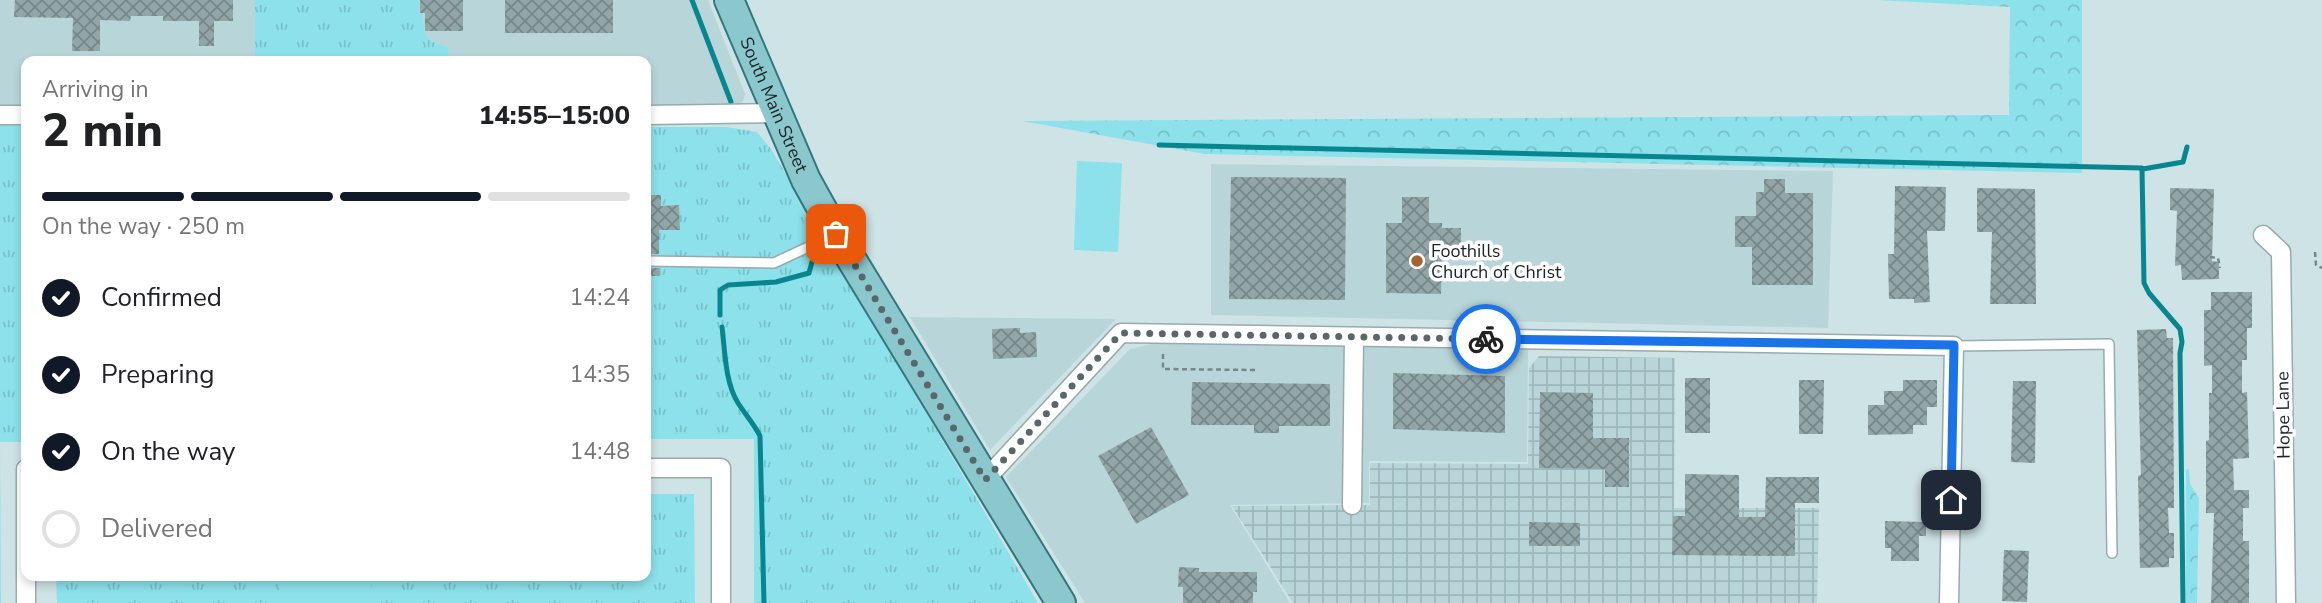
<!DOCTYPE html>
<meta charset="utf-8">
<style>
body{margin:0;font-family:"Nunito Sans",sans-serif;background:#f2f2f2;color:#202124;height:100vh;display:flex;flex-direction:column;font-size:26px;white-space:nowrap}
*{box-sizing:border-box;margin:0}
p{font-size:23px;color:#757577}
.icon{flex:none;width:38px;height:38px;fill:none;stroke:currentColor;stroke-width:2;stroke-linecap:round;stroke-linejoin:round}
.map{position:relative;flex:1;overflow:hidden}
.details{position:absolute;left:21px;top:56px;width:630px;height:525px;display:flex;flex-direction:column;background:#fff;border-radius:14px;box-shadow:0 4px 10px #0003}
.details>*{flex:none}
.pin{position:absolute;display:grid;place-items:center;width:60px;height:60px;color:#fff;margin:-30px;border-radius:14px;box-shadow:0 4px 10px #0006}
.courier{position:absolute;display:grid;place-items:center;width:70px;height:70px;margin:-35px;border:5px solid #1a73e8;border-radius:50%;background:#fff;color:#222;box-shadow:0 2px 9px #0007}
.overview em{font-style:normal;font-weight:800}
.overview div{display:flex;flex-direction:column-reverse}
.overview{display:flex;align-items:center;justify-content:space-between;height:119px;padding:0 21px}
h1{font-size:46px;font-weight:800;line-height:52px}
.bar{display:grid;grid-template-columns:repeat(4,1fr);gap:10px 7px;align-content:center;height:84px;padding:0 21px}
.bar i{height:9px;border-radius:5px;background:#e0e0e0}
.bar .active{background:#111827}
.bar p{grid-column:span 4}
ol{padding:0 21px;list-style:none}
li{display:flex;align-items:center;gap:21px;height:77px}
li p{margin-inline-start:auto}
li .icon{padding:7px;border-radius:50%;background:#111827;color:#fff;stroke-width:4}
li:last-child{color:#757577}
li i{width:38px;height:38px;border:4px solid #e0e0e0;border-radius:50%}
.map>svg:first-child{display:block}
</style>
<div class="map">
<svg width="2322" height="603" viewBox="0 0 2322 603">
<defs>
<pattern id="industrial-grid" width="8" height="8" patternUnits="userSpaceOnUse" patternTransform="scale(1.75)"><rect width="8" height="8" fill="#b8d6d9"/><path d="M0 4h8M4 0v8" fill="none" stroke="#9eb8ba"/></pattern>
<pattern id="grass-tufts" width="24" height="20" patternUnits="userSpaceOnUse" patternTransform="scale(1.75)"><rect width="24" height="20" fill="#8ce1eb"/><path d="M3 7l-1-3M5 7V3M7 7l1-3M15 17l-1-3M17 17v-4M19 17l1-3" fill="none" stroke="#78c1c9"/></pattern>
<pattern id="forest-crowns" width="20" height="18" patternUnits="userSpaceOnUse" patternTransform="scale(1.75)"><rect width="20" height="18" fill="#8ce1eb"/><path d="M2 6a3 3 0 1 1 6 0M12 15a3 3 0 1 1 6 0" fill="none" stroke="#78c1c9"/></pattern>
<pattern id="building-cross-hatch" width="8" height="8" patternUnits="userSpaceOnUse" patternTransform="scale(1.75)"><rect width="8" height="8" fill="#92a6a8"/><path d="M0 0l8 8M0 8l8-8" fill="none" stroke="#768789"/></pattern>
</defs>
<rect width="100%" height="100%" fill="#cee3e5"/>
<!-- built -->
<g fill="#b8d6d9">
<path d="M0,0H255V61H26V106H0Z"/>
<path d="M419,0H708L745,94L743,101L738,106L646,108V61H456L449,58L448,48L433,44L423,32V14H419Z"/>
<path d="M1211,164L1833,171L1828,328L1211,315Z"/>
<path d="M910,317L1116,319L990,450Z"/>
<path d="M1157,343L1528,350L1527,462L1369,461V503L1230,505L1290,603H1085L1006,477L1130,349Z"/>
</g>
<!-- industrial -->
<path fill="url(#industrial-grid)" d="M1539,356L1675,358L1674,508H1819L1817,603H1293L1232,506L1370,505V463L1528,464L1529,368Z"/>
<!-- grass -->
<g fill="url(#grass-tufts)">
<path d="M255,0H419V14H423C423,36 426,42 448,47L449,58L456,61H255Z"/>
<path d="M0,125H26V442H0L1,603H0Z"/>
<path d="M646,127H727L757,132L771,149L1038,603H754V439H646Z"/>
<path d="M646,494H694L695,603H57L56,576H646Z"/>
</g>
<!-- forest -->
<g fill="url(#forest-crowns)">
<path d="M1876,0H2082V173L1205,154L1022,121L2009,115L2010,7Z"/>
<path d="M2189,469L2190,484L2199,498L2197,603H2186V470Z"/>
</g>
<!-- pitch -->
<g fill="#8ce1eb">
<path d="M1077,161L1122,163L1118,252L1074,250Z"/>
<path d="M371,577V603H280V578Z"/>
</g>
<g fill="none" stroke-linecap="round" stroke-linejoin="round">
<!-- stream -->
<g stroke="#088690" stroke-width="5">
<path d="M692,0L731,102"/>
<path d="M1159,145L2142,168L2144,283L2149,293L2180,329L2182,342L2180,353L2183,603"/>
<path d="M2143,169L2183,162L2187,147"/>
<path d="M720,315V290L728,285L776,282L809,273L812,262"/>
<path d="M722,327C725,351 725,382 738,403C745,414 754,424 760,436L764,603"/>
</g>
</g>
<!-- building -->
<g fill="url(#building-cross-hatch)">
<path d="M15,0H233V21H214V46H199V21H163V16H131L130,21L100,20V51H72L73,18L14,17Z"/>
<path d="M420,0H463V31H425V13H420Z"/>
<rect x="505" y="0" width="108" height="33"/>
<path d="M1231,177L1346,178L1345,300L1229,299Z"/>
<path d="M1764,179H1785V193H1813V285H1752V247H1735V216H1756V192H1764Z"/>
<path d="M1895,186L1946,187L1945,231H1927L1930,302L1914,303V299H1889L1888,254H1894Z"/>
<path d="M1977,188L2035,189L2036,304H1990L1992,232H1977Z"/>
<path d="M2170,188L2214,189L2212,261L2219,262V279L2182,280L2181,265L2175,266L2177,211L2170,210Z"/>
<path d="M646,195H661V206L679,205L680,230H659V254H646Z"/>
<path d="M1402,197H1429V223H1442V228H1461V250H1442L1441,294L1386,293V223H1402Z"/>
<path d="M646,268H659L660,276H646Z"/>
<path d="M2211,292H2252V328H2247V360H2242V393L2247,392L2249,458L2233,459L2234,490H2249V508H2243V541H2249V603H2211L2214,513H2206V441L2209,440V393H2212V365L2204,366V310H2211Z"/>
<path d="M1020,328V333L1036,332L1037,357L993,359L992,329Z"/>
<path d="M2166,329L2167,338H2173L2174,508H2168L2169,533H2174V558H2169V567L2140,568L2138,476L2141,475L2137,330Z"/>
<path d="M1393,373L1505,376V433L1393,429Z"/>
<rect x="1685" y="378" width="25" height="55"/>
<path d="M1799,380H1824L1823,434H1799Z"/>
<path d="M1903,380H1937V407H1927V425H1913V434L1868,435V405H1884V391H1903Z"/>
<path d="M2013,381H2036L2035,463L2011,462Z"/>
<path d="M1192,382L1330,384V426H1279V433H1254V425H1191Z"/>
<path d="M1540,392L1593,393V438H1629V487H1605V469L1539,468Z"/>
<path d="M1151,427L1189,495L1136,524L1098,456Z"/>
<path d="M1685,474L1739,475V517H1765L1766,477H1819V503H1795V556L1672,555L1673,516H1685Z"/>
<path d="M1885,521L1926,522V536H1919V561H1891V548H1885Z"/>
<path d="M1529,522L1580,523V546H1529Z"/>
<path d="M2004,550L2029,551L2027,602L2002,601Z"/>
<path d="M1179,567L1199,568V572H1257V592H1253V603H1183V587H1178Z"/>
</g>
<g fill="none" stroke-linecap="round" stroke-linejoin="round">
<defs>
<g id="service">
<path d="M646,261L774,263L834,235"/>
<path d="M1954,346L2109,344L2112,553"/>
</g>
<g id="minor">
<path d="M0,115H26"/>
<path d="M646,115L776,113"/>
<path d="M2263,235L2281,252L2286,603"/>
<path d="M646,468H721V603"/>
<path d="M985,480L1121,333L1954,346L1949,603"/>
<path d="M1352,505L1354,337"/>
<path d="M26,603V469"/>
</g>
<g id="primary">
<path id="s1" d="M729,0L806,180L836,234L1061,603"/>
</g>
</defs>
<!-- service casing -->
<use href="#service" stroke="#97abad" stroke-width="12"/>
<!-- minor casing -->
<use href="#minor" stroke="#97abad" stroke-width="21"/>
<!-- primary casing -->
<use href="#primary" stroke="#32777e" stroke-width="32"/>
<!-- path -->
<g stroke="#778688" stroke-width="2.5" stroke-dasharray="5 3.5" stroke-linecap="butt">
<path d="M2315,252L2316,265L2322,268"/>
<path d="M2210,257L2218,258L2220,268"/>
<path d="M1163,354V369L1257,370"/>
</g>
<!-- service -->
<use href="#service" stroke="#fff" stroke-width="9"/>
<!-- minor -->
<use href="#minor" stroke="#fff" stroke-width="18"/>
<!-- primary -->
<use href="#primary" stroke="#8bc8ce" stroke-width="28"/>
</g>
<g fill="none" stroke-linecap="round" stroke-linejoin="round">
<!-- done -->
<path stroke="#5a6768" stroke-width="7" stroke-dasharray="0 12.6" d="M836,234L985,480L1121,333L1486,339"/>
<!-- route -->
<path stroke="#1a73e8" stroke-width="9" d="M1486,339L1954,345L1951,500"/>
</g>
<!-- markers -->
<circle fill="#a66332" stroke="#fff" stroke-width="2.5" cx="1417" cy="261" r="7"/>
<g text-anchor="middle" stroke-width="7" stroke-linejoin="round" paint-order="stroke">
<!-- street labels -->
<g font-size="18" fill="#1c2425" stroke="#fff">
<text dy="6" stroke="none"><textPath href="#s1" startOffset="114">South Main Street</textPath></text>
<text transform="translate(2283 415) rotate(-91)" y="6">Hope Lane</text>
</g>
<!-- poi labels -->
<g font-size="18" fill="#1c2425" stroke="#fff" text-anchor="start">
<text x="1431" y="257">Foothills<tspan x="1431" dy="21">Church of Christ</tspan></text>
</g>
</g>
</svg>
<div class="pin" style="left:836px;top:234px;background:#ea580c"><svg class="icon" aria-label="bag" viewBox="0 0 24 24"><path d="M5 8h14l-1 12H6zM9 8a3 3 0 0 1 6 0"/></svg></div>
<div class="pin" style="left:1951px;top:500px;background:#1f2937"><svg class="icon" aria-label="home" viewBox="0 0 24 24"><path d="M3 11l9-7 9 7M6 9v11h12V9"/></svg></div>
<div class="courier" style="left:1486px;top:339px"><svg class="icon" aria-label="bike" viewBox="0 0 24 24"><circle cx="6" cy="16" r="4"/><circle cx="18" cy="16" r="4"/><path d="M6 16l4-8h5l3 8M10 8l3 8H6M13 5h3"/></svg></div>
<section class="details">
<div class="overview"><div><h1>2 min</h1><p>Arriving in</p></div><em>14:55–15:00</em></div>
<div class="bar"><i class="active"></i><i class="active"></i><i class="active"></i><i></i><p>On the way · 250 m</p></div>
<ol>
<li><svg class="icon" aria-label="check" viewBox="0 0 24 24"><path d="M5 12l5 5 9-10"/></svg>Confirmed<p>14:24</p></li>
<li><svg class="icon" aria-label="check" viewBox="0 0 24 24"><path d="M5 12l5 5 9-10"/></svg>Preparing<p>14:35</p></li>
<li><svg class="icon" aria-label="check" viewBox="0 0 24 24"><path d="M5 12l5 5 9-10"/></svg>On the way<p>14:48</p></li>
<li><i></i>Delivered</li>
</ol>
</section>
</div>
